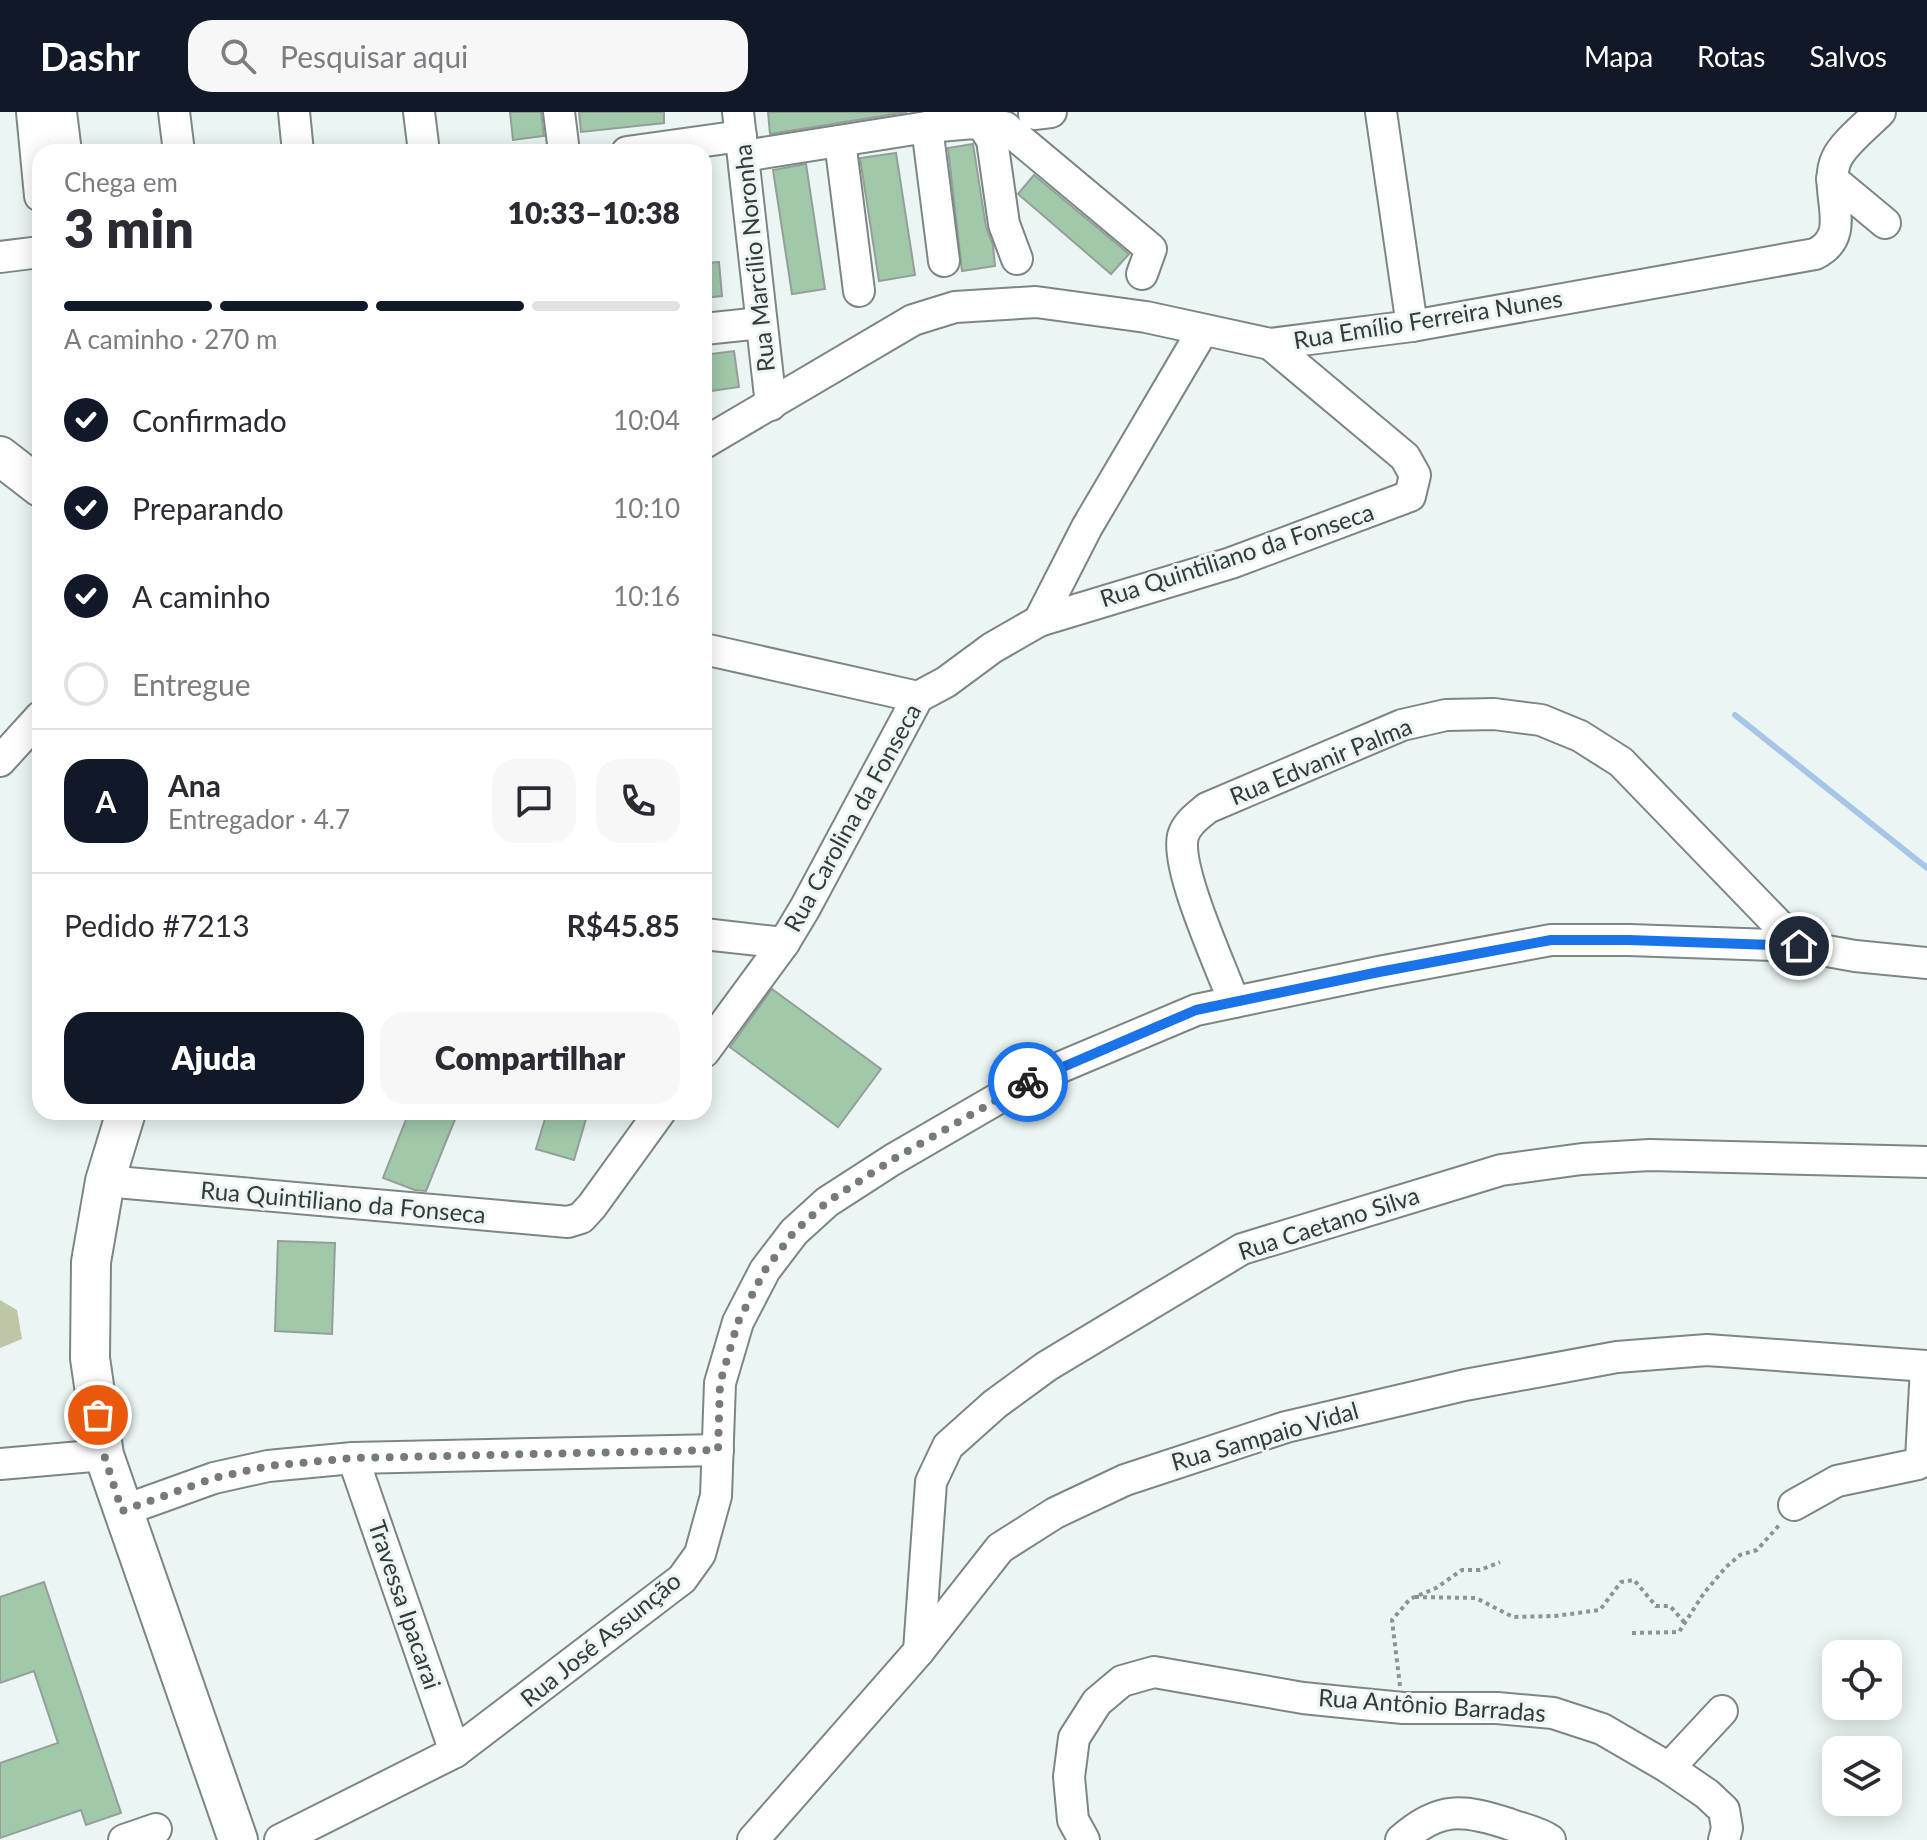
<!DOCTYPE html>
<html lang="pt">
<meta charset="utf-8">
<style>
body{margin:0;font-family:Lato,sans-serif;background:#f7f7f7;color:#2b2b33;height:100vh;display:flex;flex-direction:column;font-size:30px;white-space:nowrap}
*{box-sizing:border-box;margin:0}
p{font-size:26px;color:#7c7c81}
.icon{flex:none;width:44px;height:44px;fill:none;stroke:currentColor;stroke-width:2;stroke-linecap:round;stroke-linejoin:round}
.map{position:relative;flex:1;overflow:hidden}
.sheet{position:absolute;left:32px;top:32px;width:680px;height:976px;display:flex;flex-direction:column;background:#fff;border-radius:24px;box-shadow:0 4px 20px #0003}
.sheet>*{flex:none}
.buttons{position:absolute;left:1822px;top:1528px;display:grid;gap:16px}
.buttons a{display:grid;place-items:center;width:80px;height:80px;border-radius:16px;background:#fff;box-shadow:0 4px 20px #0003;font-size:40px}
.pin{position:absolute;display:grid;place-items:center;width:68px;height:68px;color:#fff;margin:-34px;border:4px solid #fff;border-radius:50%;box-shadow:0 2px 8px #0007}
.courier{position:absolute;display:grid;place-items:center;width:80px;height:80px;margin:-40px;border:6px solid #1a73e8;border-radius:50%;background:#fff;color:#222;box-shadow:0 2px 10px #0007}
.head em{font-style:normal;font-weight:800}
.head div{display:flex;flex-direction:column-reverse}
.head{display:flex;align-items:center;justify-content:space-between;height:136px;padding:0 32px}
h1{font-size:52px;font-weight:800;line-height:60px}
.bar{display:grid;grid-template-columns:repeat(4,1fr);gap:12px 8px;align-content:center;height:96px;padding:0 32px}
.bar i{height:10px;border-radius:6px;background:#e1e1e2}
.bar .selected{background:#111827}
.bar p{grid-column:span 4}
.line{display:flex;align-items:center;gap:20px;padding:0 32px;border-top:2px solid #e1e1e2}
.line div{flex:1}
.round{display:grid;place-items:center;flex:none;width:84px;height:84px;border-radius:24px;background:#f7f7f7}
ol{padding:0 32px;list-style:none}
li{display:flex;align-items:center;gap:24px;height:88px}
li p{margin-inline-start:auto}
li .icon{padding:8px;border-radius:50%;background:#111827;color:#fff;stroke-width:4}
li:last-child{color:#7c7c81}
li i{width:44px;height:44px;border:4px solid #e1e1e2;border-radius:50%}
.cta{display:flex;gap:16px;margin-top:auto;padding:16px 32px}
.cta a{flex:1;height:92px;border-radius:24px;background:#111827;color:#fff;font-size:32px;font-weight:800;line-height:92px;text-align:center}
.cta a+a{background:#f7f7f7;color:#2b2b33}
header{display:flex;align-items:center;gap:48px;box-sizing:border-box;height:112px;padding:0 40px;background:#111827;color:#fff}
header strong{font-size:38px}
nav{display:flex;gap:44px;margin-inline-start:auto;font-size:28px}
.search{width:560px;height:72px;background:#f7f7f7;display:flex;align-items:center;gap:20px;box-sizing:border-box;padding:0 28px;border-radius:24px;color:#7c7c81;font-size:30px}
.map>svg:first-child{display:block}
</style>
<header>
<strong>Dashr</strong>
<div class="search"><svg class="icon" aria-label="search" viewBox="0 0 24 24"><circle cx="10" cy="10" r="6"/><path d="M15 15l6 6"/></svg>Pesquisar aqui</div>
<nav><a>Mapa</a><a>Rotas</a><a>Salvos</a></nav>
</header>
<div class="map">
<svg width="1927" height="1728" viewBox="0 0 1927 1728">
<rect width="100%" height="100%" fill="#eaf5f4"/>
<!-- green -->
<path fill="#bec7a5" d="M0,1188L17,1198L22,1227L0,1236Z"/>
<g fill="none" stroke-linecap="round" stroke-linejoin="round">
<!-- stream -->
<path stroke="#a7c5e9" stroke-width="6" d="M1735,603L1927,756"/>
</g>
<!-- building -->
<g fill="#a0c9aa" stroke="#969e98" stroke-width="2">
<path d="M510,0H541L544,24L513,28Z"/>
<path d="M579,0H664V11L581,20Z"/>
<path d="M768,0H907L770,22Z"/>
<path d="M973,32L986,115L993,133L995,154L962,159L948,36Z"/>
<path d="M896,41L915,163L879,169L860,46Z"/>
<path d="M806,52L825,177L792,182L773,58Z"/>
<path d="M1034,63L1129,142L1111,162L1018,82Z"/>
<path d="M719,150L722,184L704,186V151Z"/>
<path d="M734,239L739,275L704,280V243Z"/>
<path d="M772,877L881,957L838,1015L730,935Z"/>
<path d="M409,1000H458L426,1079L415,1078L383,1066Z"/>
<path d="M547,1000H588L574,1048L536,1037Z"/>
<path d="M278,1129L335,1131L332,1222L275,1219Z"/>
<path d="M44,1470L121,1701L86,1713L81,1698L0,1726V1651L58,1631L34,1559L0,1571V1485Z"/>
</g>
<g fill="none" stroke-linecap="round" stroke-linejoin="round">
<defs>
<g id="minor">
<path d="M32,0L40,84"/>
<path d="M61,0L66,40"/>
<path d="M174,0L179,40"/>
<path d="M294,0L298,40"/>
<path d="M419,0L424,40"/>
<path d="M559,0L564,40"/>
<path d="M738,0L771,293"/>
<path d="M1381,0L1412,214"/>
<path d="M1034,2L1051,0"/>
<path d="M983,14L1005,15L1151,137L1142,162"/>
<path d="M927,15L944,149"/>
<path d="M840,29L859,179"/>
<path d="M627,40L741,24"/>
<path d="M744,44L927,15L974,11L983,14L992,28L1004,112L1017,147"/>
<path d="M1832,67L1885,111"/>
<path d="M0,145L40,140"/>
<path d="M704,217L761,211"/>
<path d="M704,331L913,208L955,195L1036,190L1146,205L1270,232L1412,214L1815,142C1856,122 1821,78 1837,46C1844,31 1868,12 1880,0"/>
<path d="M1039,509L1231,451L1410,384L1415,363L1405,345L1270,232"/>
<path d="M704,537L918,585"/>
<path d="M0,649L40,605"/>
<path d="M704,822L784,831"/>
<path d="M1234,890C1221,855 1175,756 1183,724C1187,711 1197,705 1207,696L1402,613L1446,603L1494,602L1541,608L1580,624L1621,650L1799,834"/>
<path d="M704,940L784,831L805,796L918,585L946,570L992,536L1039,509L1087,415L1203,218"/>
<path d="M105,1069L568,1110L581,1106L592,1094L660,1000"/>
<path d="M353,1346L455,1640"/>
<path d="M0,1352L104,1343"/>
<path d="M1794,1393L1837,1369L1918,1352L1921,1347L1926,1255"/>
<path d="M122,1399L214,1366L268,1354L353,1346L718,1338"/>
<path d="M919,1539L931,1370L948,1334L995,1292L1047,1254L1242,1137L1501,1058L1582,1047L1650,1043L1927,1050"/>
<path d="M1669,1656L1722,1599"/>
<path d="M124,1728L156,1717"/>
<path d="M280,1728L455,1640L682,1467L700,1442L716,1384L720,1271L738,1210L765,1158L794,1120L827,1090L892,1048L1030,968L1196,898L1379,860L1551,828H1629L1799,834L1855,844L1927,851"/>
<path d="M753,1728L919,1539L1000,1436L1055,1401L1125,1368L1286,1315L1465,1273L1617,1245L1707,1238L1927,1254"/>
<path d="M1084,1728L1073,1708L1069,1665L1074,1626L1097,1590L1122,1569L1154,1560L1303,1586L1352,1591L1403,1596H1497L1553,1601L1602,1617L1669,1656L1707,1682L1724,1698L1727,1716L1724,1728"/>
<path d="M1401,1728C1439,1694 1463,1697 1509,1712C1522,1717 1539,1720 1550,1728"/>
</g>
<g id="major">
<path d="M0,344L40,375"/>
<path d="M126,1000L105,1069L91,1150L90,1246L104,1343L238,1728"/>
</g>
</defs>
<!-- minor casing -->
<use href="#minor" stroke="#7c8685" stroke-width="34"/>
<!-- major casing -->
<use href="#major" stroke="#7c8685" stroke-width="42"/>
<!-- path -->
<g stroke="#8d9493" stroke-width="4" stroke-dasharray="4 4" stroke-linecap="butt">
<path d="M1415,1485L1476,1486L1513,1505L1555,1504L1600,1498L1621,1470L1634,1468L1656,1494H1670L1685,1511"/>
<path d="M1632,1521L1679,1520L1704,1481L1726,1455L1740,1443L1757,1438L1781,1411"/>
<path d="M1400,1574L1392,1508L1410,1487L1436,1476L1462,1458H1480L1500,1450"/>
</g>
<!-- minor -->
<use href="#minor" stroke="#fff" stroke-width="30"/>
<!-- major -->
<use href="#major" stroke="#fff" stroke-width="38"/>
</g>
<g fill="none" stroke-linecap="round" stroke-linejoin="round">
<!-- done -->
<path stroke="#757b7a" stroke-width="8" stroke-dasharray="0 14.4" d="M98,1303L104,1343L122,1399L214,1366L268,1354L353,1346L718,1338L720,1271L738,1210L765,1158L794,1120L827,1090L892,1048L1028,970"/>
<!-- route -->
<path stroke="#1a73e8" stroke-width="10" d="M1028,970L1196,898L1379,860L1551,828H1629L1799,834"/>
</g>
<g text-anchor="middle" stroke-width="6" stroke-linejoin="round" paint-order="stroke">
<!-- street labels -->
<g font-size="24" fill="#363a39" stroke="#eaf5f4">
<text transform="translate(755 146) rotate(-96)" y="8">Rua Marcílio Noronha</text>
<text transform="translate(1428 208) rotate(-9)" y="8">Rua Emílio Ferreira Nunes</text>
<text transform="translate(1237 444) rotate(-18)" y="8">Rua Quintiliano da Fonseca</text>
<text transform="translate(1321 650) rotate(-22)" y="8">Rua Edvanir Palma</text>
<text transform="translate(853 706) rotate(-61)" y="8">Rua Carolina da Fonseca</text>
<text transform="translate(343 1091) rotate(5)" y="8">Rua Quintiliano da Fonseca</text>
<text transform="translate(1329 1112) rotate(-18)" y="8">Rua Caetano Silva</text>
<text transform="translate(1265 1325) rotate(-16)" y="8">Rua Sampaio Vidal</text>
<text transform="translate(404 1493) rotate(71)" y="8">Travessa Ipacarai</text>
<text transform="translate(601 1528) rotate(-39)" y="8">Rua José Assunção</text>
<text transform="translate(1432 1594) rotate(4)" y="8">Rua Antônio Barradas</text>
</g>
</g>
</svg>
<div class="buttons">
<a><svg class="icon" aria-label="locate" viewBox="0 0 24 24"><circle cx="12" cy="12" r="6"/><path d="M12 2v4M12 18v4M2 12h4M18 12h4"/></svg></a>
<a><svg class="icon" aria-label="layers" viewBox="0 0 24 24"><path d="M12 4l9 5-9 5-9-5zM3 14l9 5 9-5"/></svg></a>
</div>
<div class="pin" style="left:98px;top:1303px;background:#ea580c"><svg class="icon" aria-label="bag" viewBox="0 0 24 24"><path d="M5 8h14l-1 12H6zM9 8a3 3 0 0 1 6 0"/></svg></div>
<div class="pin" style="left:1799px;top:834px;background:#1f2937"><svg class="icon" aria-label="home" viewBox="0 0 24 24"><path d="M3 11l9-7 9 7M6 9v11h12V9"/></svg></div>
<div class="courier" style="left:1028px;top:970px"><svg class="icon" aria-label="bike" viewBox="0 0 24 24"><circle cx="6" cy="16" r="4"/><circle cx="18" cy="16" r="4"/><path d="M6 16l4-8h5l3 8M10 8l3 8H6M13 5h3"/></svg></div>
<section class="sheet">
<div class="head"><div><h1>3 min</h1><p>Chega em</p></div><em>10:33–10:38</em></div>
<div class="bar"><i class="selected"></i><i class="selected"></i><i class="selected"></i><i></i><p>A caminho · 270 m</p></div>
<ol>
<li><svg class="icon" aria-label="check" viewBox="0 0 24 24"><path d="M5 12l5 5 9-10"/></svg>Confirmado<p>10:04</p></li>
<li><svg class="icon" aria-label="check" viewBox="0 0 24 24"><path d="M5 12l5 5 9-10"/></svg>Preparando<p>10:10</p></li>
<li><svg class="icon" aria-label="check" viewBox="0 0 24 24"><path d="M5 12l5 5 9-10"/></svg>A caminho<p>10:16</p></li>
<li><i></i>Entregue</li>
</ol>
<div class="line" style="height:144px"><b class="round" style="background:#111827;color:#fff">A</b><div><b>Ana</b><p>Entregador · 4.7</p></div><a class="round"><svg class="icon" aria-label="chat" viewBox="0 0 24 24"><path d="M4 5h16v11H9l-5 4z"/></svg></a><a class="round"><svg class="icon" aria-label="phone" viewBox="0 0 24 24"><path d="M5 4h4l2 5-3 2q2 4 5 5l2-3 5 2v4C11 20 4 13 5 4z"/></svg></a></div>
<div class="line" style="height:104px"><div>Pedido #7213</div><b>R$45.85</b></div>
<div class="cta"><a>Ajuda</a><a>Compartilhar</a></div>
</section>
</div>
